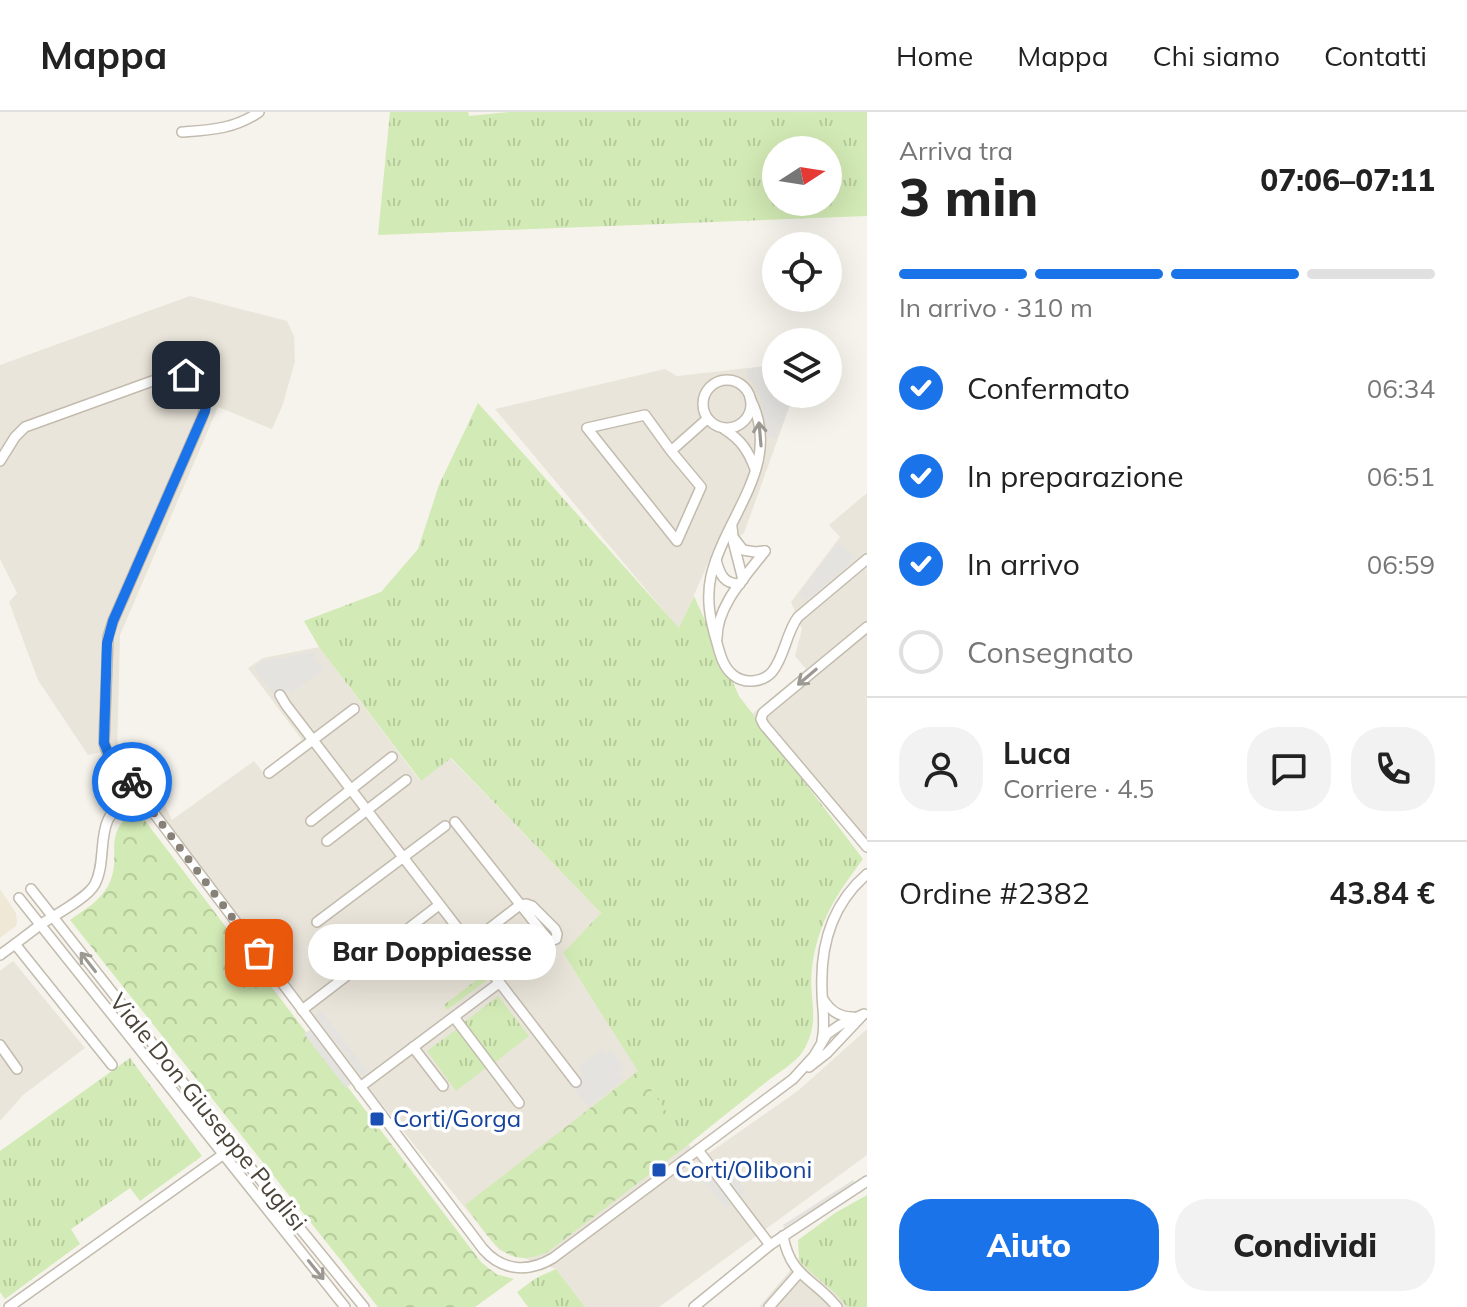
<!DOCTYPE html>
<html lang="it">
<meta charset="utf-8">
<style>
body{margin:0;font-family:Mulish,sans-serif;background:#f2f2f2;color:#222;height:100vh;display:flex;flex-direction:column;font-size:30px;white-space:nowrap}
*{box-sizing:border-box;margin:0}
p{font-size:26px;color:#767676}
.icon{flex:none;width:44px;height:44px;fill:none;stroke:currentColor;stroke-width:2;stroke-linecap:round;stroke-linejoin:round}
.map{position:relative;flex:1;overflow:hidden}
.side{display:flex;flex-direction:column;background:#fff;width:600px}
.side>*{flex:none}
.needle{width:52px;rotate:78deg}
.buttons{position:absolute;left:762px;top:24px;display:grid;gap:16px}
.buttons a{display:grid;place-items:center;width:80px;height:80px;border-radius:50%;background:#fff;box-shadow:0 8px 32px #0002;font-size:40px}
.pin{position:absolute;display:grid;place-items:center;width:68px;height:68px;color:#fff;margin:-34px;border-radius:16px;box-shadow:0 4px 12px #0006}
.courier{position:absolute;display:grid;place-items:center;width:80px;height:80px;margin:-40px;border:6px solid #1a73e8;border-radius:50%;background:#fff;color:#222;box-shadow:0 2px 10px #0007}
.bubble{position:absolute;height:56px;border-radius:28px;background:#fff;box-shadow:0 8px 32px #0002;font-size:26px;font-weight:800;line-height:56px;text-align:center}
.overview em{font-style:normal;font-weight:800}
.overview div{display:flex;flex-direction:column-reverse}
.overview{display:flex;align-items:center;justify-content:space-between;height:136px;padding:0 32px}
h1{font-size:52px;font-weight:800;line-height:60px}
.bar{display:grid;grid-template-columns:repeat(4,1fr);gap:12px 8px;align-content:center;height:96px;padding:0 32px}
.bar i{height:10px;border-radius:6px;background:#e0e0e0}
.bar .on{background:#1a73e8}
.bar p{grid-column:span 4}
.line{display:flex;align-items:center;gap:20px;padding:0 32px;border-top:2px solid #e0e0e0}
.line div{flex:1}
.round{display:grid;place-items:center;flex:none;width:84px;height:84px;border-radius:32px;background:#f2f2f2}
ol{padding:0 32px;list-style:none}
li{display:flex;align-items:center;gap:24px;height:88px}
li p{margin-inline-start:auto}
li .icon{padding:8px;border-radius:50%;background:#1a73e8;color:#fff;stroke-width:4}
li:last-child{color:#767676}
li i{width:44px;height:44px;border:4px solid #e0e0e0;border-radius:50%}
.action{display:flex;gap:16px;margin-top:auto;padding:16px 32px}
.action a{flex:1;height:92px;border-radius:32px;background:#1a73e8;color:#fff;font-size:32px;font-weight:800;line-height:92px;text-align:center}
.action a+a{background:#f2f2f2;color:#222}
header{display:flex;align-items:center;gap:48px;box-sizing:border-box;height:112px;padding:0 40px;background:#fff;border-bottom:2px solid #e0e0e0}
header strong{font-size:38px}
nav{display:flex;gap:44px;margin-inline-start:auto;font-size:28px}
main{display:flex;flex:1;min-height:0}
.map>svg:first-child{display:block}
</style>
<header>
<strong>Mappa</strong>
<nav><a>Home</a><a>Mappa</a><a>Chi siamo</a><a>Contatti</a></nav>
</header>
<main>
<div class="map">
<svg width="867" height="1195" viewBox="0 0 867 1195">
<defs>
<pattern id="grass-tufts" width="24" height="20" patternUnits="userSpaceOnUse" patternTransform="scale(2)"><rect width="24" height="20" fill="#d2eab5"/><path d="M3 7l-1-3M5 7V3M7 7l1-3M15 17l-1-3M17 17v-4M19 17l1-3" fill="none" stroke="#b6ca9c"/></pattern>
<pattern id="park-crowns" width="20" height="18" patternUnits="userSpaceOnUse" patternTransform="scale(2)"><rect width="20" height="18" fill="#d2eab5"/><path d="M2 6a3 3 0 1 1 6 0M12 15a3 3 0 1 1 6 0" fill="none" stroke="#b6ca9c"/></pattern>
</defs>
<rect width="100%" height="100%" fill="#f6f3ec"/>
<!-- residential -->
<g fill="#eae5da">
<path d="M190,184L287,209L294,224L295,249L283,292L272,317L218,295L120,523L117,639L149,658L172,708L254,649L263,660L302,628L248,556L263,546L319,535L420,669L450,646L601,801L563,842L699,1048L799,978L867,917V1043L659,1195H585L556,1157L499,1138L149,704L101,640L88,643L38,568L9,490L17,481L0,447V253Z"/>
<path d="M776,253V282H794L744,421L710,447L679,517L495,297L665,257L677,264Z"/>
<path d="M867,381V741L751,603L806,557L795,544L802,517L791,490L840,425L829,413Z"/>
<path d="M13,849L85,936L23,983L0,1009V859Z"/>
<path d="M799,1148L805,1155L837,1182L847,1195H759Z"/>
</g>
<!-- education -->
<path fill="#efe8d6" d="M0,777L16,801L17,809L16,814L0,826Z"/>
<!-- grass -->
<g fill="url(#grass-tufts)" fill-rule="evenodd">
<path d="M390,0H468L469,4L509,0H867V104L378,123ZM776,38H828V90H776Z"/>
<path d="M478,291L679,516L694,484L739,584L863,747C836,783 818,810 812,856C808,889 822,908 803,939C796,950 781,959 770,967C743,989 716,1010 689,1032L638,959L563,841L601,801L451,646L421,669L319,535L304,509L381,480L418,437L439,373Z"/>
<path d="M483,863L487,868L447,898L444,893Z"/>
<path d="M498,884L529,924L493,952L462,912Z"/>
<path d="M457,917L486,956L456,979L427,939Z"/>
<path d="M130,946L202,1044L140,1089L130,1076L71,1117L80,1132L5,1187L0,1180V1039Z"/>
<path d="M867,1083V1195H847L836,1182L805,1155L799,1148L798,1128L835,1101Z"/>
<path d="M556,1157L585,1195H528L517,1180L536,1166Z"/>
</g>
<!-- park -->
<g fill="url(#park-crowns)">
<path d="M134,699L142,702L146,710L481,1150L496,1162L514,1167L475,1195H378L70,808C84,798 100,789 108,774C124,743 100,725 134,699Z"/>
<path d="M638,959L689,1032L549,1139C505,1162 488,1123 465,1093Z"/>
</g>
<!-- parking -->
<g fill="#e5e3e0">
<path d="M776,253V282H794L776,327L768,325L761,288L755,274L746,264L748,257Z"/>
<path d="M838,430L855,445L843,458L805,489L799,482Z"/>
<path d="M314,540L315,545L324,557L292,581L288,577L276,586L254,556L262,549Z"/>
<path d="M321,898L368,960L362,964L315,903Z"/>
<path d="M310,918L352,971L346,976L304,922Z"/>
<path d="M602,937L606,942L611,938L625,955L619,960L624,967L588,995L571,972L583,963L578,955Z"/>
<path d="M723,1049L746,1080L740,1084L717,1053Z"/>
<path d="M708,1061L731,1092L725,1096L702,1066Z"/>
<path d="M853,1068L855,1071L784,1116L783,1113Z"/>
</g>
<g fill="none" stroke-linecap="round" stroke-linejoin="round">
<defs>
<g id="street">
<path d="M182,20C210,18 235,17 259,0"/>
<circle cx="727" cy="292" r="24"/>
<path d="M750,286C784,352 726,402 711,464C706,487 710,508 717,531C720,542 723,555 733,563C744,572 762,571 772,560C785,544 786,521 798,505L867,447"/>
<path d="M724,317C741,328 748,338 755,357"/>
<path d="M671,339L645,303L587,316L677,429L701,375L671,339L707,307"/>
<path d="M0,349L15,325L25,315L158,267C191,256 215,269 202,306L113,509L108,525L104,631C111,660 136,658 134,689"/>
<path d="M732,415L733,425L743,438L755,440L765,439"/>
<path d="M733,429L743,468"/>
<path d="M716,448C720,463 724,472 740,472"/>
<path d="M867,515L763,601L761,607L764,613L867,735"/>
<path d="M717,526C717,493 746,464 765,439"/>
<path d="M280,583L286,593L576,970"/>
<path d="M269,661L354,597"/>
<path d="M134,689L144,692L153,700L483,1137C502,1159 528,1161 553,1146L793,967L814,944L827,922L840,913L864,902"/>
<path d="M311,709L392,645"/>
<path d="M455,710L546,825L550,829L556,827L557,822L555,817L532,794L526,792L520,793"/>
<path d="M327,729L406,668"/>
<path d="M31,777L233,1034L364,1195"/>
<path d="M19,786L345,1195"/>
<path d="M317,810L445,714"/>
<path d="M15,832L112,953"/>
<path d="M469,832L520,793"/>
<path d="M0,843C14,833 27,823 40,813C53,804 88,786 95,772C110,743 90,699 134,689"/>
<path d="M823,887C830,899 839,905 853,905"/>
<path d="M302,898L439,793"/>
<path d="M454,905L519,991"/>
<path d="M822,928C826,911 822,896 822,879C820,834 832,792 867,762"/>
<path d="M0,933L17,957"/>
<path d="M413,935L443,974"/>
<path d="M809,955L827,941L862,904"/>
<path d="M360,975L499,871"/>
<path d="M698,1038L770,1133"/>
<path d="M783,1124C791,1166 814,1166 837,1195"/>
<path d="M9,1195L228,1039"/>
<path d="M694,1195L770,1133L867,1069"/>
<path d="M769,1195L799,1161"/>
</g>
</defs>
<!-- street casing -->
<use href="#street" stroke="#c2bbae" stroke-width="12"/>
<!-- street -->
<use href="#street" stroke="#fff" stroke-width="9"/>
</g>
<!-- one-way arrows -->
<defs><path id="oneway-shaft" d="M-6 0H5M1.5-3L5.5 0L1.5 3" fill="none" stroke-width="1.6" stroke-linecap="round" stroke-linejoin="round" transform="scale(2)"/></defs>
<g stroke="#9c9892">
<use href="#oneway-shaft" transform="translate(760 322) rotate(-95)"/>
<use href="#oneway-shaft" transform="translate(807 565) rotate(140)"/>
<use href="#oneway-shaft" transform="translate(88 850) rotate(-128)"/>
<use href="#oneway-shaft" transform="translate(316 1158) rotate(51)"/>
</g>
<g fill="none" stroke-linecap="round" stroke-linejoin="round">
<!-- done -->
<path stroke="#878178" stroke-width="8" stroke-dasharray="0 14.4" d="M132,670L134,678V689L144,692L153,700L259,841"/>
<!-- route -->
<path stroke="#1a73e8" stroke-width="10" d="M132,670L111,648L104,631L107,531L113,509L205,299C209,282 203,269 186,263"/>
</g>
<!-- markers -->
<g fill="#1a4fb4" stroke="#fff" stroke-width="3">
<rect x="369" y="999" width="16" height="16" rx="4"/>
<rect x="651" y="1050" width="16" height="16" rx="4"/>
</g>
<g text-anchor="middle" stroke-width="7" stroke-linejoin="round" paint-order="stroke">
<!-- street labels -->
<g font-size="24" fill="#4b4439" stroke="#fff">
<text transform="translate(208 1000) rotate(51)" y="8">Viale Don Giuseppe Puglisi</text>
</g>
<!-- transit labels -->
<g font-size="24" fill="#164399" stroke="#fff" text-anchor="start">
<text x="393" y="1015">Corti/Gorga</text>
<text x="675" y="1066">Corti/Oliboni</text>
</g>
</g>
</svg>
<div class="buttons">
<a><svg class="needle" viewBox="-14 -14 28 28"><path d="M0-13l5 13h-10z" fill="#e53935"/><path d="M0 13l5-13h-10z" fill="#767676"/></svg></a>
<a><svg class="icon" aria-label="locate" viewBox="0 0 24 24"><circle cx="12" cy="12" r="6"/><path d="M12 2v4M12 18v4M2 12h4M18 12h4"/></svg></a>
<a><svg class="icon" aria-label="layers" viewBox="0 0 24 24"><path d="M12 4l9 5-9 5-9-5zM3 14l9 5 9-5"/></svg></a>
</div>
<div class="pin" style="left:259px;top:841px;background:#ea580c"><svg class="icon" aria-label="bag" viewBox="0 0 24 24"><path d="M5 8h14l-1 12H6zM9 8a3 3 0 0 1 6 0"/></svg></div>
<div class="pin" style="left:186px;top:263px;background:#1f2937"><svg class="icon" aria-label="home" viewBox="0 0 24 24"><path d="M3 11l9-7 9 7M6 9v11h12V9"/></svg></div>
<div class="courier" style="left:132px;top:670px"><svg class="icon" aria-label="bike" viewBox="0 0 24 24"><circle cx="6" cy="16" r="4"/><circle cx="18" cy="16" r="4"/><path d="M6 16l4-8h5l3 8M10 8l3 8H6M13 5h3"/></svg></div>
<div class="bubble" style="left:308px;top:812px;width:248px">Bar Doppiaesse</div>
</div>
<section class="side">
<div class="overview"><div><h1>3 min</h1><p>Arriva tra</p></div><em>07:06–07:11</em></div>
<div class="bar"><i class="on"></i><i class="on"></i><i class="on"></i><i></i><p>In arrivo · 310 m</p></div>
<ol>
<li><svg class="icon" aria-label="check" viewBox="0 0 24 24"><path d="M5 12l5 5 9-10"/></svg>Confermato<p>06:34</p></li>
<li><svg class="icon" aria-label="check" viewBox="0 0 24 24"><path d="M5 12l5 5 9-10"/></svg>In preparazione<p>06:51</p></li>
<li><svg class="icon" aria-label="check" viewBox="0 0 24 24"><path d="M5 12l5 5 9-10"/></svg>In arrivo<p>06:59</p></li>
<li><i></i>Consegnato</li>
</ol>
<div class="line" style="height:144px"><a class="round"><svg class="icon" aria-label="person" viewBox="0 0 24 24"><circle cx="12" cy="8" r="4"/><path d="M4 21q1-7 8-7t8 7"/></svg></a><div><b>Luca</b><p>Corriere · 4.5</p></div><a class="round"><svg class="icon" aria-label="chat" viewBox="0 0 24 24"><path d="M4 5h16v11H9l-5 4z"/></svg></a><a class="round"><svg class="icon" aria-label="phone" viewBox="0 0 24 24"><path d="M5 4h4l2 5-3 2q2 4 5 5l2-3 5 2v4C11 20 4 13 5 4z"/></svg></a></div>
<div class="line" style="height:104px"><div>Ordine #2382</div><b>43.84 €</b></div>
<div class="action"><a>Aiuto</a><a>Condividi</a></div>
</section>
</main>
